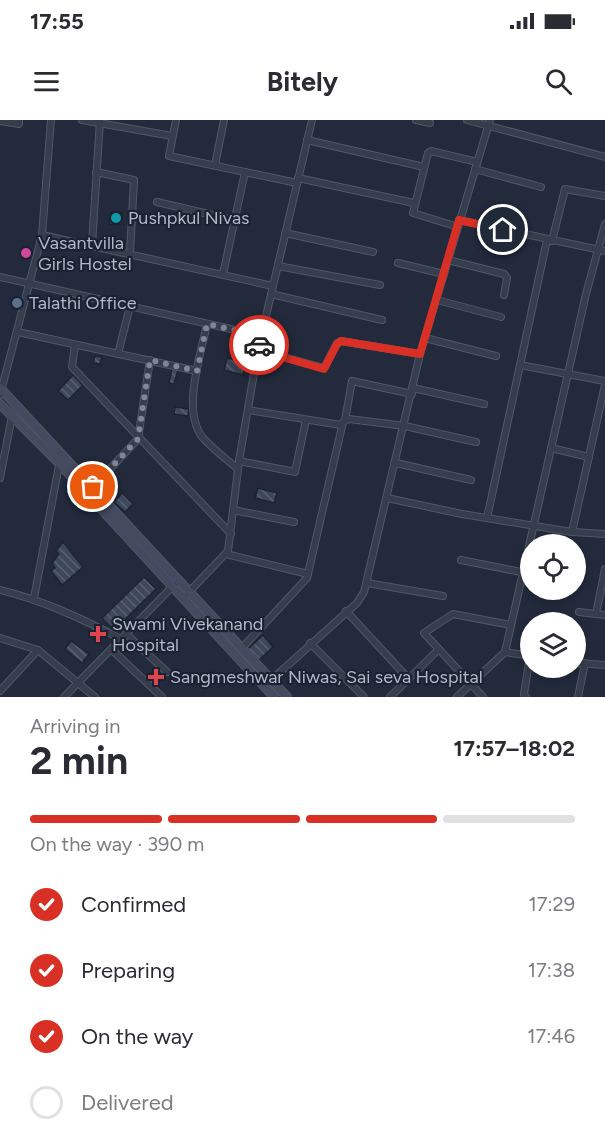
<!DOCTYPE html>
<meta charset="utf-8">
<style>
body{margin:0;font-family:Figtree,sans-serif;background:#f2f2f3;color:#2b2b33;height:100vh;display:flex;flex-direction:column;font-size:22px;white-space:nowrap}
*{box-sizing:border-box;margin:0}
p{font-size:20px;color:#7c7c81}
.icon{flex:none;width:33px;height:33px;fill:none;stroke:currentColor;stroke-width:2;stroke-linecap:round;stroke-linejoin:round}
.map{position:relative;height:577px;overflow:hidden}
.details{display:flex;flex-direction:column;background:#fff;flex:1}
.details>*{flex:none}
.tools{position:absolute;left:520px;top:414px;display:grid;gap:12px}
.tools a{display:grid;place-items:center;width:66px;height:66px;border-radius:50%;background:#fff;box-shadow:0 3px 9px #0003;font-size:30px}
.pin{position:absolute;display:grid;place-items:center;width:51px;height:51px;color:#fff;margin:-26px;border:3px solid #fff;border-radius:50%;box-shadow:0 2px 6px #0007}
.courier{position:absolute;display:grid;place-items:center;width:60px;height:60px;margin:-30px;border:4px solid #d93025;border-radius:50%;background:#fff;color:#222;box-shadow:0 2px 8px #0007}
.overview em{font-style:normal;font-weight:700}
.overview div{display:flex;flex-direction:column-reverse}
.overview{display:flex;align-items:center;justify-content:space-between;height:102px;padding:0 30px}
h1{font-size:39px;font-weight:700;line-height:45px}
.bar{display:grid;grid-template-columns:repeat(4,1fr);gap:9px 6px;align-content:center;height:72px;padding:0 30px}
.bar i{height:8px;border-radius:4px;background:#e1e1e2}
.bar .selected{background:#d93025}
.bar p{grid-column:span 4}
ol{padding:0 30px;list-style:none}
li{display:flex;align-items:center;gap:18px;height:66px}
li p{margin-inline-start:auto}
li .icon{padding:6px;border-radius:50%;background:#d93025;color:#fff;stroke-width:4}
li:last-child{color:#7c7c81}
li i{width:33px;height:33px;border:3px solid #e1e1e2;border-radius:50%}
.status{display:flex;justify-content:space-between;align-items:center;height:42px;padding:0 30px;background:#fff;direction:ltr}
.status svg{height:16px;fill:currentColor}
header{display:flex;justify-content:space-between;align-items:center;height:78px;padding:0 30px;background:#fff;font-size:27px;font-weight:700}
.map>svg:first-child{display:block}
</style>
<div class="status"><b>17:55</b><svg viewBox="0 0 49 12"><path d="M0 12V9h3v3zM5 12V6h3v6zM10 12V3h3v9zM15 12V0h3v12zM26 1h20v11H26zM47 4h2v5h-2z"/></svg></div>
<header><svg class="icon" aria-label="menu" viewBox="0 0 24 24"><path d="M4 6h16M4 12h16M4 18h16"/></svg>Bitely<svg class="icon" aria-label="search" viewBox="0 0 24 24"><circle cx="10" cy="10" r="6"/><path d="M15 15l6 6"/></svg></header>
<div class="map">
<svg width="605" height="577" viewBox="0 0 605 577">
<defs>
<pattern id="building-back-hatch" width="6" height="6" patternUnits="userSpaceOnUse" patternTransform="scale(1.5)"><rect width="6" height="6" fill="#3e485b"/><path d="M-1 5l2 2M0 0l6 6M5-1l2 2" fill="none" stroke="#586071"/></pattern>
</defs>
<rect width="100%" height="100%" fill="#222a3c"/>
<!-- building -->
<g fill="url(#building-back-hatch)" stroke="#1d2433" stroke-width="1.5">
<path d="M111,92L122,93L121,105L109,104Z"/>
<path d="M95,236L102,237L100,244L93,243Z"/>
<path d="M227,238L246,242L243,255L224,250Z"/>
<path d="M172,249L178,250L174,264L169,263Z"/>
<path d="M73,255L83,265L68,280L58,271Z"/>
<path d="M175,287L189,289L188,296L174,294Z"/>
<path d="M258,368L277,373L274,383L255,378Z"/>
<path d="M122,373L133,384L125,392L114,382Z"/>
<path d="M63,422L83,447L62,465L51,451L55,448L52,443L59,434L56,431Z"/>
<path d="M144,457L156,469L114,510L102,498Z"/>
<path d="M93,505L106,513L99,523L93,519L96,515L90,510Z"/>
<path d="M263,515L273,527L259,540L248,529Z"/>
<path d="M71,521L89,534L82,543L65,529Z"/>
<path d="M155,550L163,557L154,567L146,559Z"/>
</g>
<g fill="none" stroke-linecap="round" stroke-linejoin="round">
<defs>
<g id="minor">
<path d="M82,0L172,16"/>
<path d="M176,0L169,36L297,63"/>
<path d="M416,0L430,3"/>
<path d="M467,0L605,37"/>
<path d="M0,1L19,4V0"/>
<path d="M307,20L424,47"/>
<path d="M215,45L224,0"/>
<path d="M475,49L541,67"/>
<path d="M96,52L134,60L130,133"/>
<path d="M298,58L414,83"/>
<path d="M157,82L234,100"/>
<path d="M459,100L605,131"/>
<path d="M458,107L413,93L428,33L431,31L477,42"/>
<path d="M285,113L373,132"/>
<path d="M42,115L273,166"/>
<path d="M552,121L565,69L605,76"/>
<path d="M92,125L100,0"/>
<path d="M448,140L504,154L507,158L504,175"/>
<path d="M398,143L444,154"/>
<path d="M278,146L380,165"/>
<path d="M223,154L245,52"/>
<path d="M0,157L262,216"/>
<path d="M271,174L382,200"/>
<path d="M437,180L501,197"/>
<path d="M207,204C201,234 181,292 203,318C213,329 226,339 238,349"/>
<path d="M18,212L197,251"/>
<path d="M425,218L496,236"/>
<path d="M75,225L72,247L231,414"/>
<path d="M258,230L324,248L337,223L341,221L420,234"/>
<path d="M118,234L130,186"/>
<path d="M520,245L605,261"/>
<path d="M413,268L484,284"/>
<path d="M0,275L42,115L51,0"/>
<path d="M248,290L341,305"/>
<path d="M345,300L352,261L412,274"/>
<path d="M551,328L589,337"/>
<path d="M239,341L295,352L306,300"/>
<path d="M396,343L471,360"/>
<path d="M0,358L12,296"/>
<path d="M93,367L138,319L150,240"/>
<path d="M387,378L462,394L572,412L605,414"/>
<path d="M233,390L294,402"/>
<path d="M487,398L547,120"/>
<path d="M572,412L605,265"/>
<path d="M226,434L308,454"/>
<path d="M461,440L531,454"/>
<path d="M367,463L443,476"/>
<path d="M0,470C44,481 81,498 121,519"/>
<path d="M188,473L228,431L239,341L258,230L312,0"/>
<path d="M34,478L60,340"/>
<path d="M346,491L408,558"/>
<path d="M579,492L605,495"/>
<path d="M596,494L605,449"/>
<path d="M126,514L167,552"/>
<path d="M0,518L38,530L95,577"/>
<path d="M310,523L364,577"/>
<path d="M242,528L307,458L343,302L349,299L405,306L476,322"/>
<path d="M111,529L162,577"/>
<path d="M505,532L531,536"/>
<path d="M576,543L605,545"/>
<path d="M269,562L357,483L364,472L420,234L490,0"/>
<path d="M0,571L38,530"/>
<path d="M64,577L174,465"/>
<path d="M390,577L437,531"/>
<path d="M457,577L505,532L586,174L605,104"/>
<path d="M483,577L424,513L453,494L511,505"/>
<path d="M526,577L524,574L530,536"/>
<path d="M578,577L585,543"/>
</g>
<g id="secondary">
<path d="M0,268L287,577"/>
<path d="M0,284L59,343L274,577"/>
</g>
</defs>
<!-- minor casing -->
<use href="#minor" stroke="#515767" stroke-width="8"/>
<!-- secondary casing -->
<use href="#secondary" stroke="#515767" stroke-width="10"/>
<!-- minor -->
<use href="#minor" stroke="#363d4c" stroke-width="6"/>
<!-- secondary -->
<use href="#secondary" stroke="#444b60" stroke-width="8"/>
</g>
<g fill="none" stroke-linecap="round" stroke-linejoin="round">
<!-- done -->
<path stroke="#808697" stroke-width="6" stroke-dasharray="0 10.8" d="M93,367L138,319L150,240L197,251L207,204L262,216L259,225"/>
<!-- route -->
<path stroke="#d93025" stroke-width="8" d="M259,225L258,230L324,249L337,224L341,221L420,234L459,100L503,110"/>
</g>
<!-- markers -->
<circle fill="#0f9aa8" stroke="#1b2231" stroke-width="2" cx="116" cy="98" r="6"/>
<circle fill="#d1479c" stroke="#1b2231" stroke-width="2" cx="26" cy="133" r="6"/>
<circle fill="#5c6f8a" stroke="#1b2231" stroke-width="2" cx="17" cy="183" r="6"/>
<g fill="#e0444e" stroke="#1b2231" stroke-width="2">
<path d="M95 505h6v6h6v6h-6v6h-6v-6h-6v-6h6z"/>
<path d="M153 548h6v6h6v6h-6v6h-6v-6h-6v-6h6z"/>
</g>
<g text-anchor="middle" stroke-width="4.5" stroke-linejoin="round" paint-order="stroke">
<!-- poi labels -->
<g font-size="18" fill="#b2b7c8" stroke="#1b2231" text-anchor="start">
<text x="128" y="104">Pushpkul Nivas</text>
<text x="38" y="129">Vasantvilla<tspan x="38" dy="21">Girls Hostel</tspan></text>
<text x="29" y="189">Talathi Office</text>
<text x="112" y="510">Swami Vivekanand<tspan x="112" dy="21">Hospital</tspan></text>
<text x="170" y="563">Sangmeshwar Niwas, Sai seva Hospital</text>
</g>
</g>
</svg>
<div class="tools">
<a><svg class="icon" aria-label="locate" viewBox="0 0 24 24"><circle cx="12" cy="12" r="6"/><path d="M12 2v4M12 18v4M2 12h4M18 12h4"/></svg></a>
<a><svg class="icon" aria-label="layers" viewBox="0 0 24 24"><path d="M12 4l9 5-9 5-9-5zM3 14l9 5 9-5"/></svg></a>
</div>
<div class="pin" style="left:93px;top:367px;background:#ea580c"><svg class="icon" aria-label="bag" viewBox="0 0 24 24"><path d="M5 8h14l-1 12H6zM9 8a3 3 0 0 1 6 0"/></svg></div>
<div class="pin" style="left:503px;top:110px;background:#1f2937"><svg class="icon" aria-label="home" viewBox="0 0 24 24"><path d="M3 11l9-7 9 7M6 9v11h12V9"/></svg></div>
<div class="courier" style="left:259px;top:225px"><svg class="icon" aria-label="car" viewBox="0 0 24 24"><path d="M5 17H2v-5l4-1 3-4h7l3 4 3 1v5h-3M9 17h6M6 11h13"/><circle cx="7" cy="17" r="2"/><circle cx="17" cy="17" r="2"/></svg></div>
</div>
<section class="details">
<div class="overview"><div><h1>2 min</h1><p>Arriving in</p></div><em>17:57–18:02</em></div>
<div class="bar"><i class="selected"></i><i class="selected"></i><i class="selected"></i><i></i><p>On the way · 390 m</p></div>
<ol>
<li><svg class="icon" aria-label="check" viewBox="0 0 24 24"><path d="M5 12l5 5 9-10"/></svg>Confirmed<p>17:29</p></li>
<li><svg class="icon" aria-label="check" viewBox="0 0 24 24"><path d="M5 12l5 5 9-10"/></svg>Preparing<p>17:38</p></li>
<li><svg class="icon" aria-label="check" viewBox="0 0 24 24"><path d="M5 12l5 5 9-10"/></svg>On the way<p>17:46</p></li>
<li><i></i>Delivered</li>
</ol>
</section>
